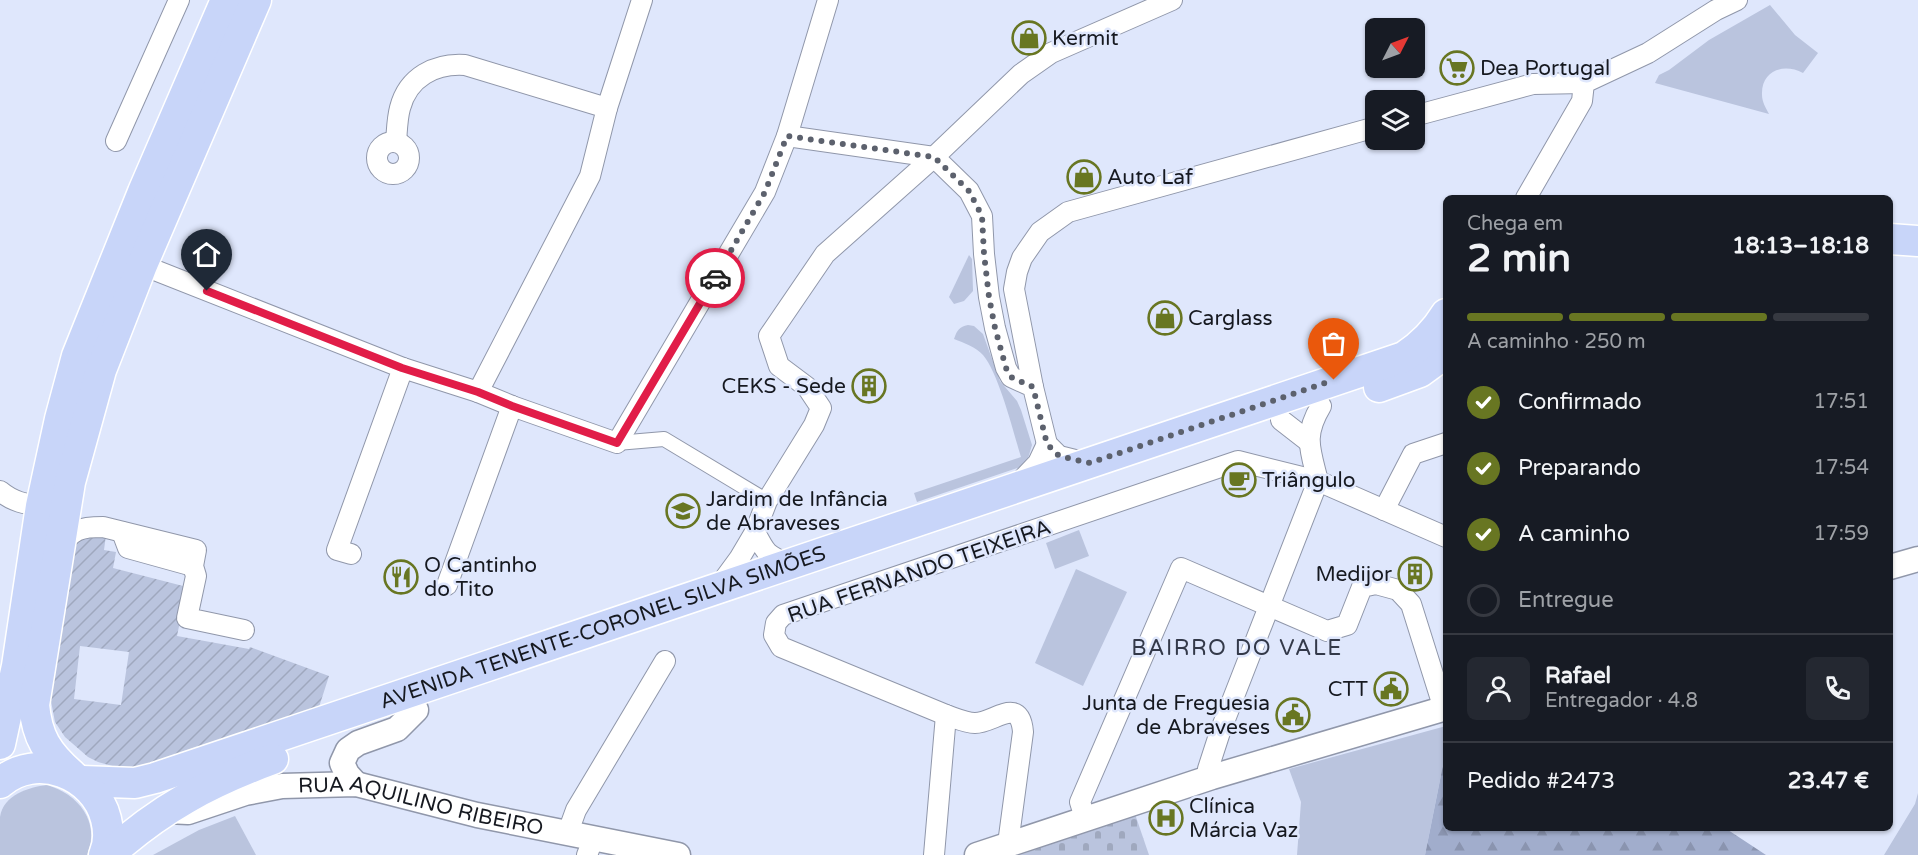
<!DOCTYPE html>
<html lang="pt">
<meta charset="utf-8">
<style>
body{margin:0;font-family:"Varela Round",sans-serif;background:#242831;color:#f1f3f6;height:100vh;display:flex;flex-direction:column;font-size:22px;white-space:nowrap}
*{box-sizing:border-box;margin:0}
p{font-size:20px;color:#9ea1a6}
.icon{flex:none;width:33px;height:33px;fill:none;stroke:currentColor;stroke-width:2;stroke-linecap:round;stroke-linejoin:round}
.map{position:relative;flex:1;overflow:hidden}
.drawer{position:absolute;left:1443px;top:195px;width:450px;height:636px;display:flex;flex-direction:column;background:#171b24;border-radius:9px;box-shadow:0 2px 4px #0004}
.drawer>*{flex:none}
.needle{width:39px;rotate:48deg}
.controls{position:absolute;left:1365px;top:18px;display:grid;gap:12px}
.controls a{display:grid;place-items:center;width:60px;height:60px;border-radius:9px;background:#171b24;box-shadow:0 2px 4px #0004;font-size:30px}
.pin{position:absolute;display:grid;place-items:center;width:51px;height:51px;color:#fff;margin:-62px -26px;border-radius:50% 50% 50% 0;rotate:-45deg;box-shadow:0 0 6px #0007}
.pin .icon{rotate:45deg}
.courier{position:absolute;display:grid;place-items:center;width:60px;height:60px;margin:-30px;border:4px solid #e11d48;border-radius:50%;background:#fff;color:#222;box-shadow:0 2px 8px #0007}
.overview em{font-style:normal;font-weight:700}
.overview div{display:flex;flex-direction:column-reverse}
.overview{display:flex;align-items:center;justify-content:space-between;height:102px;padding:0 24px}
h1{font-size:39px;font-weight:700;line-height:45px}
.bar{display:grid;grid-template-columns:repeat(4,1fr);gap:9px 6px;align-content:center;height:72px;padding:0 24px}
.bar i{height:8px;border-radius:4px;background:#363941}
.bar .selected{background:#687622}
.bar p{grid-column:span 4}
.line{display:flex;align-items:center;gap:15px;padding:0 24px;border-top:2px solid #363941}
.line div{flex:1}
.round{display:grid;place-items:center;flex:none;width:63px;height:63px;border-radius:9px;background:#242831}
ol{padding:0 24px;list-style:none}
li{display:flex;align-items:center;gap:18px;height:66px}
li p{margin-inline-start:auto}
li .icon{padding:6px;border-radius:50%;background:#687622;color:#fff;stroke-width:4}
li:last-child{color:#9ea1a6}
li i{width:33px;height:33px;border:3px solid #363941;border-radius:50%}
.map>svg:first-child{display:block}
</style>
<div class="map">
<svg width="1918" height="855" viewBox="0 0 1918 855">
<defs>
<pattern id="forest-firs" width="22" height="20" patternUnits="userSpaceOnUse" patternTransform="scale(1.5)"><rect width="22" height="20" fill="#a1adcc"/><path d="M5 1l3.5 6h-7zM16 11l3.5 6h-7z" fill="#8a94af"/></pattern>
<pattern id="cemetery-stones" width="16" height="16" patternUnits="userSpaceOnUse" patternTransform="scale(1.5)"><rect width="16" height="16" fill="#bac4de"/><path d="M2 7V4a2 2 0 0 1 4 0v3zM10 15v-3a2 2 0 0 1 4 0v3z" fill="#9fa8be"/></pattern>
<pattern id="garden-furrows" width="10" height="10" patternUnits="userSpaceOnUse" patternTransform="scale(1.5)"><rect width="10" height="10" fill="#bac4de"/><path d="M-1 1l2-2M0 10L10 0M9 11l2-2" fill="none" stroke="#9fa8be"/></pattern>
</defs>
<rect width="100%" height="100%" fill="#dfe7fc"/>
<!-- grass -->
<g fill="#bac4de">
<path d="M1770,5L1795,35L1818,53L1803,73C1784,63 1761,70 1762,95C1762,102 1766,108 1769,114L1655,83L1659,75L1669,70L1709,40Z"/>
<path d="M969,255L972,259L973,291L964,301L954,304L949,297Z"/>
<path d="M968,325L974,326L983,334L1000,381L1017,401L1021,410L1032,445L1026,465L917,502L914,493L1021,457C1013,431 999,374 983,355C976,347 964,343 954,339C957,330 959,327 968,325Z"/>
<path d="M1079,530L1089,556L1055,569L1046,543Z"/>
<path d="M1076,569L1127,592L1083,686L1035,663Z"/>
<path d="M1446,726V750L1425,855H1297L1301,802L1289,769Z"/>
<path d="M47,785C78,794 101,822 87,855H0C0,843 0,829 0,817C3,795 29,787 47,785Z"/>
<path d="M1918,793V855H1884L1915,804Z"/>
<path d="M235,816L256,855H153L199,830Z"/>
</g>
<!-- forest -->
<path fill="url(#forest-firs)" d="M1446,750V828H1725L1766,855H1425Z"/>
<!-- cemetery -->
<path fill="url(#cemetery-stones)" d="M1135,814L1149,855H1020Z"/>
<!-- garden -->
<path fill="url(#garden-furrows)" fill-rule="evenodd" d="M106,535L104,550L116,552L113,568L187,587L177,636L249,649L250,647L329,676L319,707L143,769H123L98,762L88,757L65,737L55,722L50,696L72,547L81,538ZM80,646L129,652L121,705L74,699Z"/>
<g fill="none" stroke-linecap="round" stroke-linejoin="round">
<defs>
<path id="pedestrian" d="M617,443L664,439L767,501"/>
<g id="minor">
<path d="M1414,116L1533,84L1584,83"/>
<path d="M787,136L934,157L969,191L982,216L984,254L989,297L995,328L1006,368L1011,377L1033,387L1047,444L1059,456L1087,463"/>
<path d="M116,141L179,0"/>
<circle cx="393" cy="158" r="16"/>
<path d="M396,142C397,131 397,119 400,108C408,77 435,63 465,65L607,108"/>
<path d="M1526,198L1582,101L1584,83L1648,53L1716,10L1737,0"/>
<path d="M142,265L403,368L478,392L512,406L617,443L765,192L787,136L828,0"/>
<path d="M1033,387L1014,289L1017,272L1022,258L1040,232L1068,212L1376,127"/>
<path d="M478,392L590,176L607,108L642,0"/>
<path d="M1281,420L1308,441"/>
<path d="M1017,485L1038,463L1047,444"/>
<path d="M0,491C13,502 25,504 41,506"/>
<path d="M1384,510L1413,454L1446,443"/>
<path d="M122,532L128,548L193,566"/>
<path d="M755,532C766,554 767,555 790,565"/>
<path d="M59,548C73,529 80,527 103,527L196,550L193,566L196,576L187,618L244,630"/>
<path d="M351,554L337,550L403,368"/>
<path d="M447,585L512,406"/>
<path d="M717,589L739,559L755,532L767,501L814,425L821,408L807,387L779,366L769,336L825,254L934,157L1021,74L1051,53L1172,0"/>
<path d="M1212,777L1208,769L1220,732L1318,481C1310,449 1303,436 1321,406"/>
<path d="M1085,818L1080,802L1181,568L1327,631L1347,625L1362,587L1376,584L1398,590L1411,604L1444,709"/>
<path d="M568,832L576,810L665,661"/>
<path d="M1008,844L1023,732C1020,695 994,723 975,723C966,723 955,718 946,715L781,647L774,635L776,623L783,615L1238,461L1318,481L1446,537"/>
<path d="M587,855L594,837"/>
<path d="M934,855L946,715"/>
</g>
<g id="tertiary">
<path d="M1890,567L1918,559"/>
<path d="M356,784L347,774L342,763L348,750L358,743L397,729L416,710"/>
<path id="s1" d="M167,811L188,812L245,793L282,786L356,784L477,815L678,855"/>
<path d="M977,855L1212,777L1446,708"/>
</g>
<g id="primary">
<path d="M1890,239L1918,241"/>
<path d="M1379,387L1420,372L1446,353"/>
<path d="M0,744L17,666L41,506L60,419L77,356L143,192L226,0"/>
<path d="M72,775C47,753 37,737 34,705L70,482L101,370L142,265L256,0"/>
<path id="s2" d="M82,781L135,783L155,778L1404,357C1422,345 1435,332 1446,314"/>
<path d="M0,783C36,751 95,774 106,819C109,831 109,844 104,855"/>
<path d="M109,855C159,809 210,782 273,759"/>
</g>
</defs>
<!-- pedestrian casing -->
<use href="#pedestrian" stroke="#9097aa" stroke-width="16"/>
<!-- minor casing -->
<use href="#minor" stroke="#9097aa" stroke-width="22"/>
<!-- tertiary casing -->
<use href="#tertiary" stroke="#9097aa" stroke-width="27"/>
<!-- primary casing -->
<use href="#primary" stroke="#fff" stroke-width="33"/>
<!-- pedestrian -->
<use href="#pedestrian" stroke="#fff" stroke-width="14"/>
<!-- minor -->
<use href="#minor" stroke="#fff" stroke-width="20"/>
<!-- tertiary -->
<use href="#tertiary" stroke="#fff" stroke-width="24"/>
<!-- primary -->
<use href="#primary" stroke="#c8d5f9" stroke-width="30"/>
</g>
<g fill="none" stroke-linecap="round" stroke-linejoin="round">
<!-- done -->
<path stroke="#5c616d" stroke-width="6" stroke-dasharray="0 10.8" d="M715,278L765,192L787,136L934,157L969,191L982,216L984,254L989,297L995,328L1006,368L1011,377L1033,387L1047,444L1059,456L1090,463L1334,380"/>
<!-- route -->
<path stroke="#e11d48" stroke-width="8" d="M207,291L402,368L478,392L512,406L617,443L715,278"/>
</g>
<!-- icons -->
<defs>
<symbol id="shop-ring" viewBox="-11 -11 22 22"><circle r="9.5" fill="#dfe7fc" stroke="#687622" stroke-width="1.5"/><path d="M-5-2.5h2.3a2.7 3.5 0 0 1 5.4 0H5L5.5 6h-11ZM-1.5-2.5h3a1.5 2.3 0 0 0-3 0Z" fill="#687622"/></symbol>
<symbol id="supermarket-ring" viewBox="-11 -11 22 22"><circle r="9.5" fill="#dfe7fc" stroke="#687622" stroke-width="1.5"/><path d="M-6-5.5h2.5l.6 2H6L4.5 2H-2.5L-4.4-4H-6ZM-1.5 3.2a1.3 1.3 0 1 0 .1 0ZM3 3.2a1.3 1.3 0 1 0 .1 0Z" fill="#687622"/></symbol>
<symbol id="building-ring" viewBox="-11 -11 22 22"><circle r="9.5" fill="#dfe7fc" stroke="#687622" stroke-width="1.5"/><path d="M-4-6H4V6H1V3H-1V6H-4ZM-2.5-4.3h1.7v1.8h-1.7ZM.8-4.3h1.7v1.8H.8ZM-2.5-1h1.7V.8h-1.7ZM.8-1h1.7V.8H.8Z" fill="#687622"/></symbol>
<symbol id="cafe-ring" viewBox="-11 -11 22 22"><circle r="9.5" fill="#dfe7fc" stroke="#687622" stroke-width="1.5"/><path d="M-5.5-4.5H6V0H3Q3 3.5 0 3.5H-2.5Q-5.5 3.5-5.5 0ZM3-3.2v2h1.7v-2ZM-6 4.5H4V6H-6Z" fill="#687622"/></symbol>
<symbol id="school-ring" viewBox="-11 -11 22 22"><circle r="9.5" fill="#dfe7fc" stroke="#687622" stroke-width="1.5"/><path d="M0-5L7-2L0 1L-7-2ZM-4 1L0 2.5L4 1V4Q0 6-4 4Z" fill="#687622"/></symbol>
<symbol id="restaurant-ring" viewBox="-11 -11 22 22"><circle r="9.5" fill="#dfe7fc" stroke="#687622" stroke-width="1.5"/><path d="M-5-6h1v4h1v-4h1v4h1v-4h1v5L-1.5 .5V6h-2V.5L-5-1ZM5-6V6H3V1.5H1.5Q1.5-4 5-6Z" fill="#687622"/></symbol>
<symbol id="civic-ring" viewBox="-11 -11 22 22"><circle r="9.5" fill="#dfe7fc" stroke="#687622" stroke-width="1.5"/><path d="M-.6-6.5H3V-4.5H.6V-3L4-1V1h2V6H-6V1h2V-1L-.6-3ZM-1.2 2.5V6h2.4V2.5Z" fill="#687622"/></symbol>
<symbol id="hospital-ring" viewBox="-11 -11 22 22"><circle r="9.5" fill="#dfe7fc" stroke="#687622" stroke-width="1.5"/><path d="M-5-5h3v3.5h4V-5h3V5h-3V1.5h-4V5h-3Z" fill="#687622"/></symbol>
</defs>
<g fill-rule="evenodd">
<use href="#shop-ring" x="1010" y="19" width="38" height="38"/>
<use href="#supermarket-ring" x="1438" y="49" width="38" height="38"/>
<use href="#shop-ring" x="1065" y="158" width="38" height="38"/>
<use href="#shop-ring" x="1146" y="299" width="38" height="38"/>
<use href="#building-ring" x="850" y="367" width="38" height="38"/>
<use href="#cafe-ring" x="1220" y="461" width="38" height="38"/>
<use href="#school-ring" x="664" y="492" width="38" height="38"/>
<use href="#building-ring" x="1396" y="555" width="38" height="38"/>
<use href="#restaurant-ring" x="382" y="558" width="38" height="38"/>
<use href="#civic-ring" x="1372" y="670" width="38" height="38"/>
<use href="#civic-ring" x="1274" y="696" width="38" height="38"/>
<use href="#hospital-ring" x="1147" y="799" width="38" height="38"/>
</g>
<g text-anchor="middle" stroke-width="5" stroke-linejoin="round" paint-order="stroke">
<!-- poi labels -->
<g font-size="21" fill="#161920" stroke="#dfe7fc" text-anchor="start">
<text x="1052" y="45">Kermit</text>
<text x="1480" y="75">Dea Portugal</text>
<text x="1107" y="184">Auto Laf</text>
<text x="1188" y="325">Carglass</text>
<text x="846" y="393" text-anchor="end">CEKS - Sede</text>
<text x="1262" y="487">Triângulo</text>
<text x="706" y="506">Jardim de Infância<tspan x="706" dy="24">de Abraveses</tspan></text>
<text x="424" y="572">O Cantinho<tspan x="424" dy="24">do Tito</tspan></text>
<text x="1392" y="581" text-anchor="end">Medijor</text>
<text x="1368" y="696" text-anchor="end">CTT</text>
<text x="1270" y="710" text-anchor="end">Junta de Freguesia<tspan x="1270" dy="24">de Abraveses</tspan></text>
<text x="1189" y="813">Clínica<tspan x="1189" dy="24">Márcia Vaz</tspan></text>
</g>
<!-- street labels -->
<g font-size="21" fill="#161920" stroke="#dfe7fc">
<text transform="translate(919 571) rotate(-19)" y="7">RUA FERNANDO TEIXEIRA</text>
<text dy="7" stroke="none"><textPath href="#s2" startOffset="546">AVENIDA TENENTE-CORONEL SILVA SIMÕES</textPath></text>
<text dy="7" stroke="none"><textPath href="#s1" startOffset="260">RUA AQUILINO RIBEIRO</textPath></text>
</g>
<!-- neighbourhood labels -->
<g font-size="22" letter-spacing="1.5" fill="#333949" stroke="#dfe7fc">
<text x="1237" y="655">BAIRRO DO VALE</text>
</g>
</g>
</svg>
<div class="controls">
<a><svg class="needle" viewBox="-14 -14 28 28"><path d="M0-13l5 13h-10z" fill="#e53935"/><path d="M0 13l5-13h-10z" fill="#9ea1a6"/></svg></a>
<a><svg class="icon" aria-label="layers" viewBox="0 0 24 24"><path d="M12 4l9 5-9 5-9-5zM3 14l9 5 9-5"/></svg></a>
</div>
<div class="pin" style="left:1334px;top:380px;background:#ea580c"><svg class="icon" aria-label="bag" viewBox="0 0 24 24"><path d="M5 8h14l-1 12H6zM9 8a3 3 0 0 1 6 0"/></svg></div>
<div class="pin" style="left:207px;top:291px;background:#1f2937"><svg class="icon" aria-label="home" viewBox="0 0 24 24"><path d="M3 11l9-7 9 7M6 9v11h12V9"/></svg></div>
<div class="courier" style="left:715px;top:278px"><svg class="icon" aria-label="car" viewBox="0 0 24 24"><path d="M5 17H2v-5l4-1 3-4h7l3 4 3 1v5h-3M9 17h6M6 11h13"/><circle cx="7" cy="17" r="2"/><circle cx="17" cy="17" r="2"/></svg></div>
<section class="drawer">
<div class="overview"><div><h1>2 min</h1><p>Chega em</p></div><em>18:13–18:18</em></div>
<div class="bar"><i class="selected"></i><i class="selected"></i><i class="selected"></i><i></i><p>A caminho · 250 m</p></div>
<ol>
<li><svg class="icon" aria-label="check" viewBox="0 0 24 24"><path d="M5 12l5 5 9-10"/></svg>Confirmado<p>17:51</p></li>
<li><svg class="icon" aria-label="check" viewBox="0 0 24 24"><path d="M5 12l5 5 9-10"/></svg>Preparando<p>17:54</p></li>
<li><svg class="icon" aria-label="check" viewBox="0 0 24 24"><path d="M5 12l5 5 9-10"/></svg>A caminho<p>17:59</p></li>
<li><i></i>Entregue</li>
</ol>
<div class="line" style="height:108px"><a class="round"><svg class="icon" aria-label="person" viewBox="0 0 24 24"><circle cx="12" cy="8" r="4"/><path d="M4 21q1-7 8-7t8 7"/></svg></a><div><b>Rafael</b><p>Entregador · 4.8</p></div><a class="round"><svg class="icon" aria-label="phone" viewBox="0 0 24 24"><path d="M5 4h4l2 5-3 2q2 4 5 5l2-3 5 2v4C11 20 4 13 5 4z"/></svg></a></div>
<div class="line" style="height:78px"><div>Pedido #2473</div><b>23.47 €</b></div>
</section>
</div>
